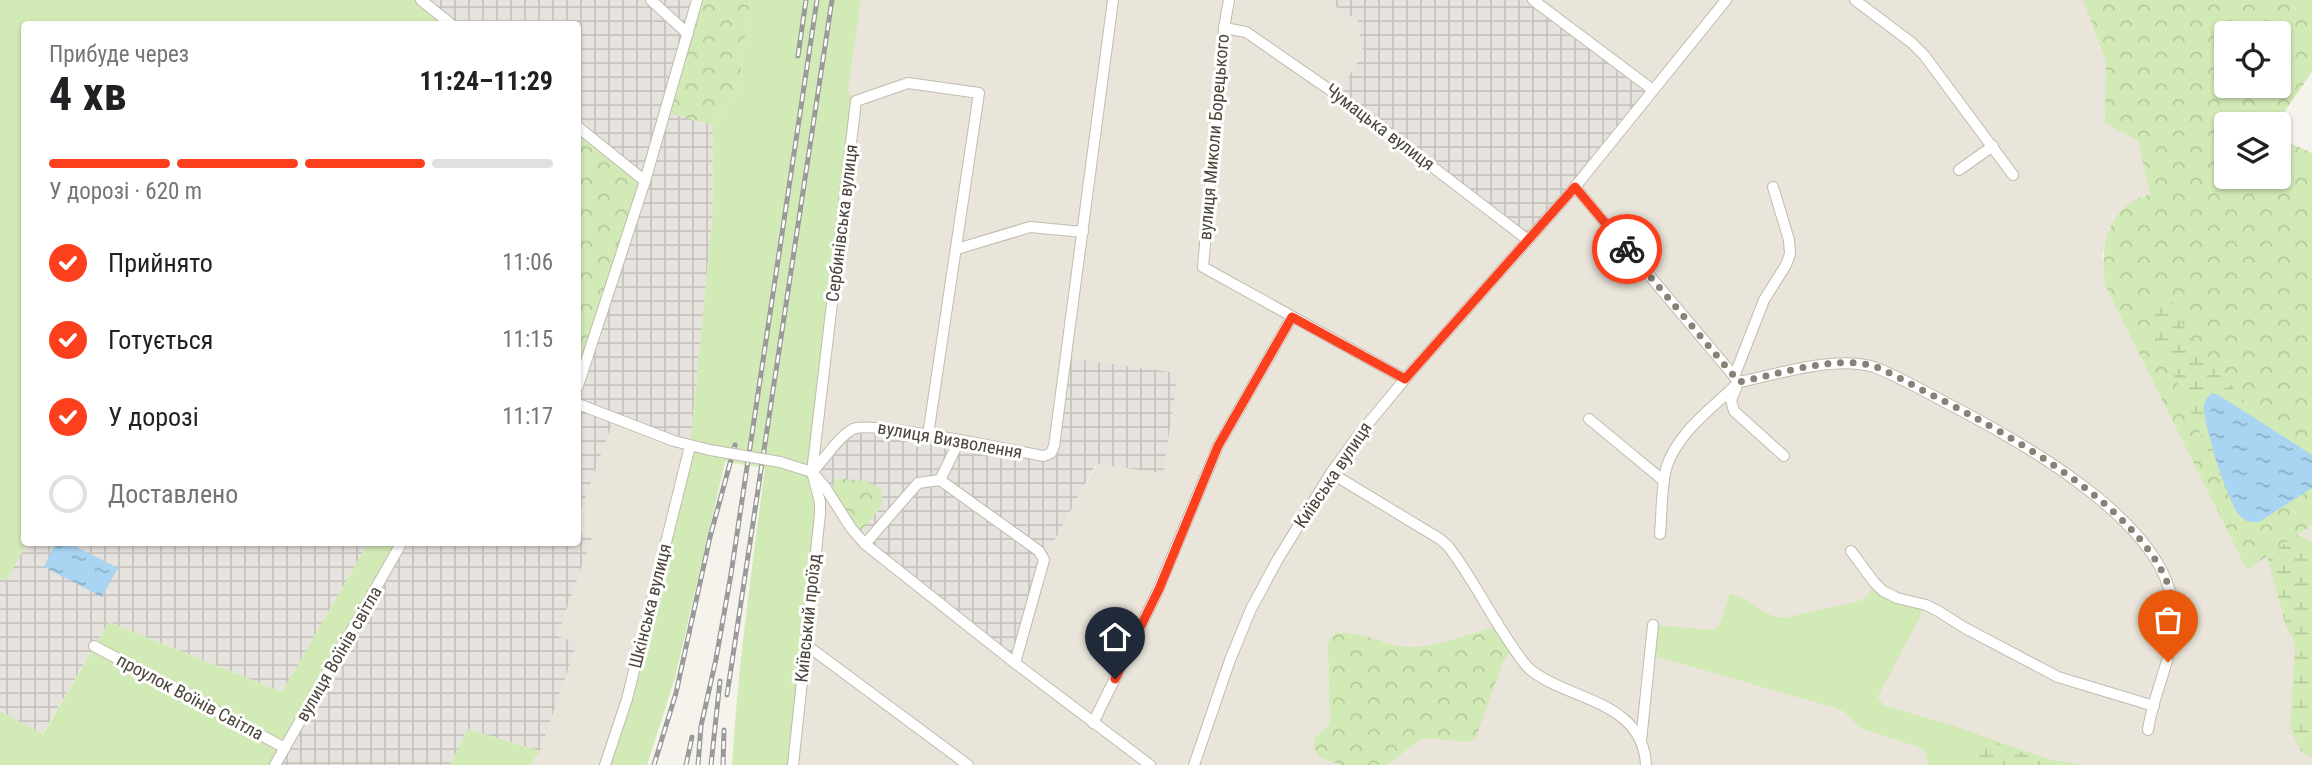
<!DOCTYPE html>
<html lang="uk">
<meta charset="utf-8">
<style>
body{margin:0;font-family:"Roboto Condensed",sans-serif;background:#f6f6f6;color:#202124;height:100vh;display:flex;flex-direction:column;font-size:26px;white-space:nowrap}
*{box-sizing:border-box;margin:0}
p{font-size:23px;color:#757577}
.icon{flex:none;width:38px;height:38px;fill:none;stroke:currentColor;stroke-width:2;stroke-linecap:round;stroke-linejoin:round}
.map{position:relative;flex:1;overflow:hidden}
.details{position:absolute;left:21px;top:21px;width:560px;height:525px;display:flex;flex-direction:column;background:#fff;border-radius:7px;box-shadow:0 2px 5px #0004}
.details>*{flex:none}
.buttons{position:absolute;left:2214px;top:21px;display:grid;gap:14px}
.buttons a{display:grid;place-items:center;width:77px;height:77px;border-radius:7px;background:#fff;box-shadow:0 2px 5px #0004;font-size:35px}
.pin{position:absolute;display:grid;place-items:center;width:60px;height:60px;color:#fff;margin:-72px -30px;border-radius:50% 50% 50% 0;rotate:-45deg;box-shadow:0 0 7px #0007}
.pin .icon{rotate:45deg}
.courier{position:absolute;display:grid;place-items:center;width:70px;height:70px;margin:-35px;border:5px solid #fc3f1d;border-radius:50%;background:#fff;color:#222;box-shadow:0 2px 9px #0007}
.overview em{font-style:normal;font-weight:700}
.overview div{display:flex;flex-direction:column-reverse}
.overview{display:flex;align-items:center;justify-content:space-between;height:119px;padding:0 28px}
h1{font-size:46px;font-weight:700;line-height:52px}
.bar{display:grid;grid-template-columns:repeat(4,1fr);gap:10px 7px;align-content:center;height:84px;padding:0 28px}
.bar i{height:9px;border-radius:5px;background:#e0e0e0}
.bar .current{background:#fc3f1d}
.bar p{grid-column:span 4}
ol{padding:0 28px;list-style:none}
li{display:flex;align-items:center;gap:21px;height:77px}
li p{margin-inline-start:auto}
li .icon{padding:7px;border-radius:50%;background:#fc3f1d;color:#fff;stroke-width:4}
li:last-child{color:#757577}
li i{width:38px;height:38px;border:4px solid #e0e0e0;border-radius:50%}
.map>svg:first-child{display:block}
</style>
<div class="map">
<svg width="2312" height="765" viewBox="0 0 2312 765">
<defs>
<pattern id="industrial-grid" width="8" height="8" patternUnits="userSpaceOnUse" patternTransform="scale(1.75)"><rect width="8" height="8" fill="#e6e2dd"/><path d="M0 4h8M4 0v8" fill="none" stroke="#c7c3be"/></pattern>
<pattern id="forest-crowns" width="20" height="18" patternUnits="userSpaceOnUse" patternTransform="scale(1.75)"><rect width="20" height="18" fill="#d2eab5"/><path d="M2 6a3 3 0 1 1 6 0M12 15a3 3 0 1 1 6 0" fill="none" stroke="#b6ca9c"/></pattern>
<pattern id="wetland-marsh" width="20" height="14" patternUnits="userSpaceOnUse" patternTransform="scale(1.75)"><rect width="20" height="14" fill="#d2eab5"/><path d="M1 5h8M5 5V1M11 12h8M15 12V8" fill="none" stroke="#b6ca9c"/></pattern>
<pattern id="water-ripples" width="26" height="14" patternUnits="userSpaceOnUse" patternTransform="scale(1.75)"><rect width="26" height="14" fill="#a9d4f2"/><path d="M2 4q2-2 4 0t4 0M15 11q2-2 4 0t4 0" fill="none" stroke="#8caec5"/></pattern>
</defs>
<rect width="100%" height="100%" fill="#f6f3ec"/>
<!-- residential -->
<g fill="#eae5da" fill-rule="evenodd">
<path d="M861,0H1325L1357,20L1363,52L1338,94L1533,0H2100L2226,124V156L2126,206L2110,228L2102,256L2106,285L2247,569L2312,525V765H793L812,472L848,92ZM1051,453L1097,464L1044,560Z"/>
<path d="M614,418L690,446L605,765H530L540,751L576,643L557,636L592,538L578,532V517Z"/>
</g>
<!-- industrial -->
<g fill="url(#industrial-grid)">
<path d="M421,0H696L665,112L713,125L712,221L690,446L614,419L578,517V24H451Z"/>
<path d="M1325,0H1533L1653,90L1528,240L1338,95L1363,52L1357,20Z"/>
<path d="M1066,358L1178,373L1163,473L1096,464L1044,560L1015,663L865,544L812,472L854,428L1051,453Z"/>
<path d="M578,532L592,538L557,636L577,643L540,751L467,729L450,765H275L402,543L578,542Z"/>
<path d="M27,543H368L282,692L109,622L42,734L0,711V578L7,580Z"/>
</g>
<!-- green -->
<g fill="#d2eab5">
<path d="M0,0H421L451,24H24V542L27,543L7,580L0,578Z"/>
<path d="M750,0H861L848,91L856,101L812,472L818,492L793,765H732C738,666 752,567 765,468L725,462L675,678L647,765H605L690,446L712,221L713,125L738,93Z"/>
<path d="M368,543H402L275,765H0V711L43,734L109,622L282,692Z"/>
<path d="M1874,582L1926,605L1878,697L1883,705L1954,726L2051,760L2086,765H1929L1925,752L1919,747L1860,728L1845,712L1836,708L1651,655L1653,625L1715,630L1720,623L1730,594C1750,596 1763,618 1784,618L1863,600L1870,592Z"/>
<path d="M467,729L540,751L530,765H450Z"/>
</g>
<!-- forest -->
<g fill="url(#forest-crowns)" fill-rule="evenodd">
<path d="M696,0H750L738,93L713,125L665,112Z"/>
<path d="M2083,0H2312V72L2276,124H2226V177H2278L2279,138L2312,153V525L2247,570L2105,285C2102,256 2102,230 2125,207C2131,201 2142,197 2150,194L2138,141L2105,123L2106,61ZM2226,33H2278V86H2226Z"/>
<path d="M578,127L645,181L578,386Z"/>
<path d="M840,478C850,480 865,480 874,485C898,497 866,525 856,535L830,494L835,480Z"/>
<path d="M1498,626L1513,646L1503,662L1476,737L1468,742L1423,738L1386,765H1341L1318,757L1314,746V739L1330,724V719L1328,644L1330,638L1334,634C1355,628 1385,646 1408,647C1435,648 1471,633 1498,626Z"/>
</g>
<!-- wetland -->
<g fill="url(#wetland-marsh)">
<path d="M2158,297H2168L2175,305L2184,327L2260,421L2220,451L2232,503L2152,328C2149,315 2148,307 2158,297Z"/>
<path d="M2297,535L2312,542V758L2300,750L2290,728L2295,649L2294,641L2286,626L2267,556Z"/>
<path d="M1987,739L2054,765H1973C1972,753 1974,742 1987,739Z"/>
</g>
<!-- water -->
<g fill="url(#water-ripples)">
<path d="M2212,393L2220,396L2312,455V488L2259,522C2250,522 2245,522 2239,515C2228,503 2203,424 2204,407C2205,401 2207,397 2212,393Z"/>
<path d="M67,542L118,568L102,597L44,567L55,543Z"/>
</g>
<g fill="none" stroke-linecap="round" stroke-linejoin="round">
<defs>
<g id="minor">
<path d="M421,0L451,24"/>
<path d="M651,0L688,34"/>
<path d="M1229,0L1224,28L1203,267L1405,379"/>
<path d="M1533,0L1653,90"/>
<path d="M1855,0L1912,43L1924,55L2013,175"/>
<path d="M1224,28L1246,32L1353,106L1528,240"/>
<path d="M578,127L645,181"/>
<path d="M1959,170L1993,146"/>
<path d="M1575,187L1739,382"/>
<path d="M957,249L1030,227L1083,232"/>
<path d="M1734,377L1764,300L1786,265L1790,254L1789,240L1773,187"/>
<path d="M1739,382C1779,374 1835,355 1874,367C1897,376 1919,388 1941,400C2011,436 2159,516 2172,601C2179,652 2155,683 2148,730"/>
<path d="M578,386L645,181L697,0"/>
<path d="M1736,388L1731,400L1734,411L1784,456"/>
<path d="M578,404L674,441L710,450"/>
<path d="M1589,419L1664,481"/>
<path d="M780,462L812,472L825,487L851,528L865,544L1015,663L1150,765"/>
<path d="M812,472C825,459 837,438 853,429C869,420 1016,451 1044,456L1051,453L1054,446L1113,0"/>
<path d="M1331,473L1440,539L1448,546C1472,577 1489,613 1512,646C1518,654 1523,664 1532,671C1571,701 1643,701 1646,765"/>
<path d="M940,480L959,441"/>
<path d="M1660,534C1662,513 1661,489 1666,469C1676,433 1714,407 1739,382"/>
<path d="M865,544L918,483L940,480L1039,551L1044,560L1015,663"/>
<path d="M1851,551L1874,582L1883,591L1897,598L1926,605L1938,611L1965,628L2058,677L2154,706"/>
<path d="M805,644L968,765"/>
<path d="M94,646L285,748"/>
<path d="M1093,723L1156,595L1218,446L1292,317"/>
<path d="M1641,741L1653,625"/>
<path d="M275,765L402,542"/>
<path d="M605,765L627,699L690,446"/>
<path d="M793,765L820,514V502L812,472L856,101L908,83L979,93L928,435"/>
<path d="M1194,765L1230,660L1251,609L1278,559L1331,473L1357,437L1405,379L1575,187L1726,0"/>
</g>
</defs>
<!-- minor casing -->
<use href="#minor" stroke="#c2bbae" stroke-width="12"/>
<!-- minor -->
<use href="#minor" stroke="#fff" stroke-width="10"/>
<defs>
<g id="rail">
<path d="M798,56L806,0"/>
<path d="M727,695L832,0"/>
<path d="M654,765L676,693L710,537L735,445"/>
<path d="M686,765L692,737"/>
<path d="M698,765L701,726L716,659L731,574L817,0"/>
<path d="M711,765L720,681"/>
<path d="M723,765L724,730"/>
</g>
</defs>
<!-- rail casing -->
<use href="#rail" stroke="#9a9a9a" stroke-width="5"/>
<!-- rail -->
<use href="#rail" stroke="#fff" stroke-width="2.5" stroke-dasharray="8" stroke-linecap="butt"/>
<defs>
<path id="minor-bridge" d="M710,450L780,462"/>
</defs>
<!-- minor-bridge casing -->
<use href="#minor-bridge" stroke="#c2bbae" stroke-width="12" stroke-linecap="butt"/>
<!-- minor-bridge -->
<use href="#minor-bridge" stroke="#fff" stroke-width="10"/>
</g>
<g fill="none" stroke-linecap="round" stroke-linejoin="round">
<!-- done -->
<path stroke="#878178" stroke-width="7" stroke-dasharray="0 12.6" d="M1627,249L1739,382C1779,374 1835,355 1874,366C1898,376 1919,389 1942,400C2013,437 2135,505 2167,582C2177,606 2175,637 2168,662"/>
<!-- route -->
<path stroke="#fc3f1d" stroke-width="9" d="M1115,679L1159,589L1218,446L1292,317L1405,379L1575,187L1627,249"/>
</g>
<g text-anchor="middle" stroke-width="6" stroke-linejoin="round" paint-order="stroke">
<!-- street labels -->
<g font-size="18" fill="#4b4439" stroke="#fff">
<text transform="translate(1380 127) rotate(37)" y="6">Чумацька вулиця</text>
<text transform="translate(1214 137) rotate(-85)" y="6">вулиця Миколи Борецького</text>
<text transform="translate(842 223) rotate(-83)" y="6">Сербинівська вулиця</text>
<text transform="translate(950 440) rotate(10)" y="6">вулиця Визволення</text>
<text transform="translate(1333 475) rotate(-56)" y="6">Київська вулиця</text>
<text transform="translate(650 606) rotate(-76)" y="6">Шкінська вулиця</text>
<text transform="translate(808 618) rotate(-84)" y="6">Київський проїзд</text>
<text transform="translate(339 654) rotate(-60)" y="6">вулиця Воїнів світла</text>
<text transform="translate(190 697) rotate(28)" y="6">проулок Воїнів Світла</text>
</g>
</g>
</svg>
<div class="buttons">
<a><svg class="icon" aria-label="locate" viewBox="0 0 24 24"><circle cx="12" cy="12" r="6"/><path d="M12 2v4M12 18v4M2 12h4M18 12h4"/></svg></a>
<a><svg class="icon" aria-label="layers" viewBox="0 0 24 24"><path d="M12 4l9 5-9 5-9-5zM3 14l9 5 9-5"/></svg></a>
</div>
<div class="pin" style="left:2168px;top:662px;background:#ea580c"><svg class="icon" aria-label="bag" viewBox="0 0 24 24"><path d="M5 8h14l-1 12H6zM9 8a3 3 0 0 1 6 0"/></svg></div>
<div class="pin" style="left:1115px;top:679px;background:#1f2937"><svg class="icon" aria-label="home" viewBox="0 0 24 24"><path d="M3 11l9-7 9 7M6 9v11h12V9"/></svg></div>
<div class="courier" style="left:1627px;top:249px"><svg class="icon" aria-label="bike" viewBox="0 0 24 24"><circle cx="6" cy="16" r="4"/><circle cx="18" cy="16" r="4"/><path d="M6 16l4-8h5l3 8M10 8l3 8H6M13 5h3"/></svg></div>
<section class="details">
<div class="overview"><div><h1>4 хв</h1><p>Прибуде через</p></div><em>11:24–11:29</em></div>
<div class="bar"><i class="current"></i><i class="current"></i><i class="current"></i><i></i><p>У дорозі · 620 m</p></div>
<ol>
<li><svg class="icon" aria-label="check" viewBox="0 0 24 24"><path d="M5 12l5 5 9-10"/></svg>Прийнято<p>11:06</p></li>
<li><svg class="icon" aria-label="check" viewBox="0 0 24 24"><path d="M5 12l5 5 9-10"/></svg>Готується<p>11:15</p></li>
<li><svg class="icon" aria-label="check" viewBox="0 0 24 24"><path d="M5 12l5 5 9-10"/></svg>У дорозі<p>11:17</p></li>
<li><i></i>Доставлено</li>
</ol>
</section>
</div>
